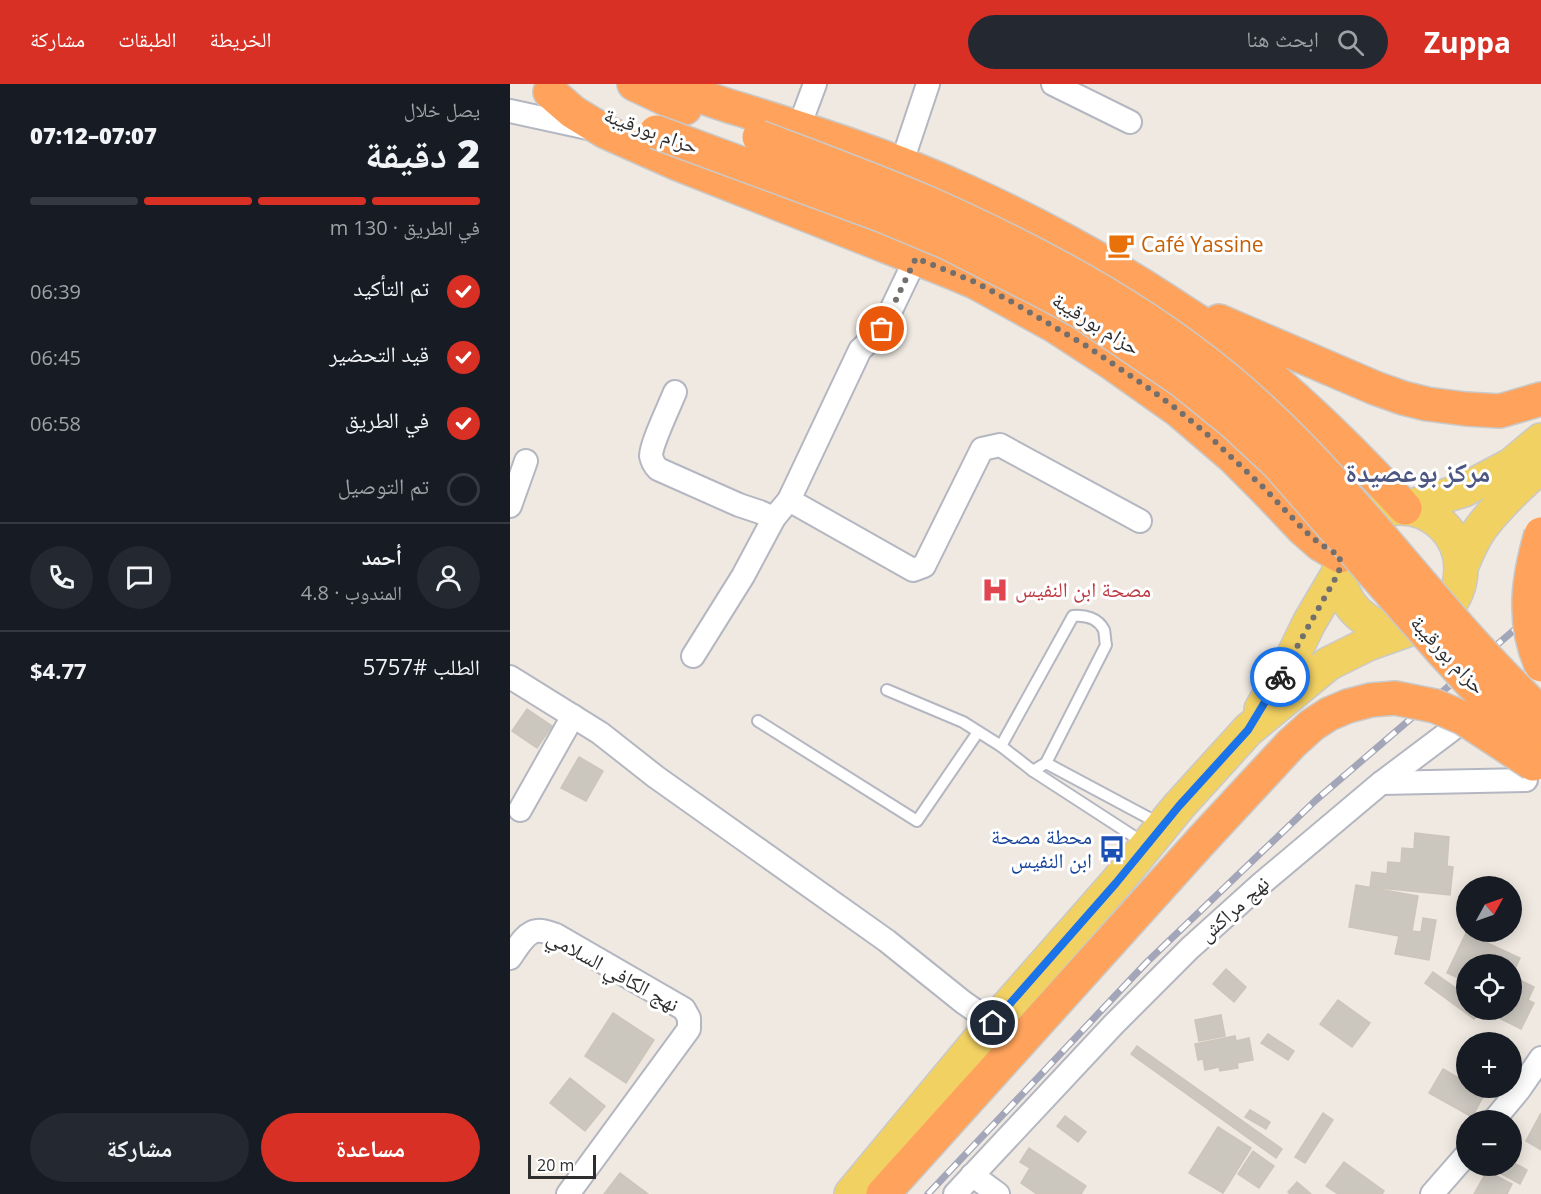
<!DOCTYPE html>
<html lang="ar">
<meta charset="utf-8">
<style>
body{margin:0;font-family:"Open Sans","Noto Naskh Arabic",sans-serif;background:#242831;color:#f1f3f6;direction:rtl;height:100vh;display:flex;flex-direction:column;font-size:22px;white-space:nowrap}
*{box-sizing:border-box;margin:0}
p{font-size:20px;color:#9ea1a6}
.icon{flex:none;width:33px;height:33px;fill:none;stroke:currentColor;stroke-width:2;stroke-linecap:round;stroke-linejoin:round}
.map{position:relative;flex:1;overflow:hidden;direction:ltr}
.side{display:flex;flex-direction:column;background:#171b24;width:510px}
.side>*{flex:none}
.needle{width:39px;rotate:50deg}
.fabs{position:absolute;left:946px;top:792px;display:grid;gap:12px}
.fabs a{display:grid;place-items:center;width:66px;height:66px;border-radius:50%;background:#171b24;box-shadow:0 3px 15px #0003;font-size:30px}
.scale{position:absolute;left:18px;bottom:15px;width:68px;box-sizing:border-box;padding-left:6px;border:3px solid #2e2e2e;border-top:0;font-size:16px;line-height:21px;white-space:nowrap;color:#2e2e2e;-webkit-text-stroke:4px #fff;paint-order:stroke}
.pin{position:absolute;display:grid;place-items:center;width:51px;height:51px;color:#fff;margin:-26px;border:3px solid #fff;border-radius:50%;box-shadow:0 2px 6px #0007}
.courier{position:absolute;display:grid;place-items:center;width:60px;height:60px;margin:-30px;border:4px solid #1a73e8;border-radius:50%;background:#fff;color:#222;box-shadow:0 2px 8px #0007}
.summary em{font-style:normal;font-weight:800}
.summary div{display:flex;flex-direction:column-reverse}
.summary{display:flex;align-items:center;justify-content:space-between;height:102px;padding:0 30px}
h1{font-size:39px;font-weight:800;line-height:45px}
.bar{display:grid;grid-template-columns:repeat(4,1fr);gap:9px 6px;align-content:center;height:72px;padding:0 30px}
.bar i{height:8px;border-radius:4px;background:#363941}
.bar .on{background:#d93025}
.bar p{grid-column:span 4}
.line{display:flex;align-items:center;gap:15px;padding:0 30px;border-top:2px solid #363941}
.line div{flex:1}
.round{display:grid;place-items:center;flex:none;width:63px;height:63px;border-radius:32px;background:#242831}
ol{padding:0 30px;list-style:none}
li{display:flex;align-items:center;gap:18px;height:66px}
li p{margin-inline-start:auto}
li .icon{padding:6px;border-radius:50%;background:#d93025;color:#fff;stroke-width:4}
li:last-child{color:#9ea1a6}
li i{width:33px;height:33px;border:3px solid #363941;border-radius:50%}
.primary-button{display:flex;gap:12px;margin-top:auto;padding:12px 30px}
.primary-button a{flex:1;height:69px;border-radius:36px;background:#d93025;color:#fff;font-size:24px;font-weight:800;line-height:69px;text-align:center}
.primary-button a+a{background:#242831;color:#f1f3f6}
header{display:flex;align-items:center;gap:36px;box-sizing:border-box;height:84px;padding:0 30px;background:#d93025;color:#fff}
header strong{font-size:28px}
nav{display:flex;gap:33px;margin-inline-start:auto;font-size:21px}
.search{width:420px;height:54px;background:#242831;display:flex;align-items:center;gap:15px;box-sizing:border-box;padding:0 21px;border-radius:33px;color:#9ea1a6;font-size:22px}
main{display:flex;flex:1;min-height:0}
.map>svg:first-child{display:block}
</style>
<header>
<strong>Zuppa</strong>
<div class="search"><svg class="icon" aria-label="search" viewBox="0 0 24 24"><circle cx="10" cy="10" r="6"/><path d="M15 15l6 6"/></svg>ابحث هنا</div>
<nav><a>الخريطة</a><a>الطبقات</a><a>مشاركة</a></nav>
</header>
<main>
<div class="map">
<svg width="1031" height="1110" viewBox="0 0 1031 1110">
<rect width="100%" height="100%" fill="#efe9e1"/>
<!-- building -->
<g fill="#cbc7bf" stroke="#cbc5ba" stroke-width="1.5">
<path d="M17,625L42,642L27,664L2,647Z"/>
<path d="M69,673L93,687L76,717L51,704Z"/>
<path d="M905,749L939,753L937,782L943,783L940,811L860,803L862,788L877,790L878,778L891,779L892,764L904,765Z"/>
<path d="M846,801L908,812L902,847L911,848L913,834L926,836L919,876L885,870L889,852L839,843Z"/>
<path d="M956,849L1010,874L1002,891V880H957V898L937,889Z"/>
<path d="M716,885L736,903L724,918L703,900Z"/>
<path d="M923,888L957,912V926H971L964,935L915,899Z"/>
<path d="M1006,894L1024,903L1018,916L1024,919L1011,945L987,933L990,926H1002V902Z"/>
<path d="M828,916L860,939L842,963L810,940Z"/>
<path d="M103,929L144,956L116,999L75,972Z"/>
<path d="M711,931L715,952L689,957L685,936Z"/>
<path d="M758,950L784,967L778,976L751,959Z"/>
<path d="M725,952L726,957L739,954L743,976L727,979L728,984L710,987L709,983L695,986L693,975L688,976L685,960Z"/>
<path d="M627,962L772,1065L766,1074L621,970Z"/>
<path d="M933,985L957,999V1004H965L975,1009L962,1033L919,1009Z"/>
<path d="M60,994L95,1022L75,1047L40,1019Z"/>
<path d="M740,1026L760,1038L756,1045L735,1033Z"/>
<path d="M813,1029L823,1036L795,1079L785,1073Z"/>
<path d="M1031,1029V1066L1016,1057Z"/>
<path d="M555,1032L576,1048L568,1058L547,1042Z"/>
<path d="M708,1043L741,1064L713,1109L679,1089Z"/>
<path d="M519,1064L576,1102L571,1110H527L511,1099L520,1084L510,1078Z"/>
<path d="M743,1067L764,1082L749,1104L728,1090Z"/>
<path d="M834,1078L874,1107L872,1110H828L816,1102Z"/>
<path d="M1002,1078L1017,1086L1010,1100L977,1082H1002Z"/>
<path d="M977,1087L1002,1100L997,1110H964Z"/>
<path d="M110,1089L138,1110H94Z"/>
<path d="M787,1098L801,1110H780L778,1108Z"/>
</g>
<g fill="none" stroke-linecap="round" stroke-linejoin="round">
<defs>
<g id="lane">
<path d="M377,606L453,638L491,662L563,532C575,531 588,534 594,546C595,550 595,557 596,561L536,679L523,687"/>
<path d="M248,637L407,737L468,648"/>
<path d="M491,662L523,687L634,759"/>
<path d="M536,679L650,740"/>
</g>
<g id="street">
<path d="M543,0L620,38"/>
<path d="M0,27L78,44"/>
<path d="M289,43L305,0"/>
<path d="M391,81L418,0"/>
<path d="M165,308C160,321 141,360 141,372C142,377 144,381 148,385L229,421L250,428L264,434L279,416L350,266L372,245L406,174"/>
<path d="M279,416L403,486L414,482L472,365L490,361L630,437"/>
<path d="M0,422L16,377"/>
<path d="M183,572L233,492L264,434"/>
<path d="M0,593L90,649L146,693L377,857L453,918L483,939"/>
<path d="M871,699L1016,696"/>
<path d="M10,726L63,632"/>
<path d="M0,874C6,866 15,848 27,847C33,846 40,849 46,851L174,925L179,934V945L58,1110"/>
<path d="M984,1036L1009,1006L1031,974"/>
<path d="M462,1091L488,1110"/>
<path d="M445,1110L604,940L680,864L751,800L871,699L964,629"/>
<path d="M922,1110L957,1070"/>
</g>
<g id="primary">
<path d="M895,424L954,406L1001,381L1031,356"/>
<circle cx="890" cy="485" r="61"/>
<path d="M952,481C958,467 964,452 974,440C990,419 1012,399 1031,382"/>
<path d="M751,625L782,574L799,539L829,488"/>
<path d="M341,1110L483,939L606,799L669,722L738,646L818,580L858,560L900,545"/>
</g>
<g id="highway">
<path d="M124,0L175,24"/>
<path d="M156,0C180,8 204,18 229,25C306,49 385,74 458,108C528,140 596,177 660,219C684,235 709,250 731,268C789,315 844,368 895,424"/>
<path d="M40,8L63,28L76,36L96,48L168,80L436,186L465,198L543,241L603,280L668,326L723,373L753,403L794,446L810,460L830,472"/>
<path d="M709,237L865,304L893,314L917,320L956,325L990,327L1031,315"/>
<path d="M373,1110L692,756"/>
</g>
</defs>
<!-- lane casing -->
<use href="#lane" stroke="#b4b7c1" stroke-width="14"/>
<!-- street casing -->
<use href="#street" stroke="#b4b7c1" stroke-width="26"/>
<!-- primary casing -->
<use href="#primary" stroke="#c9c9c9" stroke-width="36"/>
<!-- highway casing -->
<use href="#highway" stroke="#c9c9c9" stroke-width="36"/>
<!-- lane -->
<use href="#lane" stroke="#fff" stroke-width="10"/>
<!-- street -->
<use href="#street" stroke="#fff" stroke-width="22"/>
<!-- primary -->
<use href="#primary" stroke="#f2d163" stroke-width="33"/>
<!-- highway -->
<use href="#highway" stroke="#ffa35c" stroke-width="33"/>
<defs>
<path id="rail" d="M418,1110L637,878L806,716L1031,523"/>
</defs>
<!-- rail casing -->
<use href="#rail" stroke="#a3a6b8" stroke-width="7"/>
<!-- rail -->
<use href="#rail" stroke="#fff" stroke-width="4.5" stroke-dasharray="14" stroke-linecap="butt"/>
<defs>
<g id="highway-bridge">
<path d="M146,48L371,131L438,159L540,211L571,228L671,296L724,339L768,380L929,564L962,600L1031,665"/>
<path d="M249,53C307,75 364,96 420,120C539,173 657,237 752,326C853,419 931,535 1031,629"/>
<path d="M1031,450C1018,495 1012,537 1031,581"/>
<path d="M692,756L781,660L802,641L819,630L838,622L861,616L885,614L925,622L953,634L1023,680"/>
</g>
</defs>
<!-- highway-bridge casing -->
<use href="#highway-bridge" stroke="#c9c9c9" stroke-width="36" stroke-linecap="butt"/>
<!-- highway-bridge -->
<use href="#highway-bridge" stroke="#ffa35c" stroke-width="33"/>
</g>
<g fill="none" stroke-linecap="round" stroke-linejoin="round">
<!-- done -->
<path stroke="#726f6d" stroke-width="6" stroke-dasharray="0 10.8" d="M372,245L406,174L465,198L504,219L575,261L637,303L668,326L698,351L753,403L794,446L810,460L830,472L829,488L770,593"/>
<!-- route -->
<path stroke="#1a73e8" stroke-width="8" d="M483,939L606,799L669,722L738,646L770,593"/>
</g>
<!-- icons -->
<defs>
<symbol id="cafe-bare" viewBox="-9 -9 18 18"><path d="M-5.5-4.5H6V0H3Q3 3.5 0 3.5H-2.5Q-5.5 3.5-5.5 0ZM3-3.2v2h1.7v-2ZM-6 4.5H4V6H-6Z" fill="#e8710a" stroke="#fff" stroke-width="2.5" paint-order="stroke"/></symbol>
<symbol id="hospital-bare" viewBox="-9 -9 18 18"><path d="M-5-5h3v3.5h4V-5h3V5h-3V1.5h-4V5h-3Z" fill="#e0444e" stroke="#fff" stroke-width="2.5" paint-order="stroke"/></symbol>
<symbol id="bus-bare" viewBox="-9 -9 18 18"><path d="M-5-6H5V4H4V6H2V4H-2V6H-4V4H-5ZM-3.5-4V0h7V-4ZM-3.5 1.2v1.5H-2V1.2ZM2 1.2v1.5H3.5V1.2Z" fill="#1a4fb4" stroke="#fff" stroke-width="2.5" paint-order="stroke"/></symbol>
</defs>
<g fill-rule="evenodd">
<use href="#cafe-bare" x="592" y="142" width="38" height="38"/>
<use href="#hospital-bare" x="466" y="487" width="38" height="38"/>
<use href="#bus-bare" x="583" y="746" width="38" height="38"/>
</g>
<g text-anchor="middle" stroke-width="6" stroke-linejoin="round" paint-order="stroke">
<!-- street labels -->
<g font-size="21" fill="#2e2e2e" stroke="#fff">
<text transform="translate(141 47) rotate(20)" y="7">حزام بورقيبة</text>
<text transform="translate(586 240) rotate(32)" y="7">حزام بورقيبة</text>
<text transform="translate(938 571) rotate(47)" y="7">حزام بورقيبة</text>
<text transform="translate(724 825) rotate(-42)" y="7">نهج مراكش</text>
<text transform="translate(103 887) rotate(29)" y="7">نهج الكافي السلامي</text>
</g>
<!-- food labels -->
<g font-size="21" fill="#c56008" stroke="#fff" text-anchor="start">
<text x="631" y="168">Café Yassine</text>
</g>
<!-- health labels -->
<g font-size="21" fill="#be3a42" stroke="#fff" text-anchor="start">
<text x="505" y="513">مصحة ابن النفيس</text>
</g>
<!-- transit labels -->
<g font-size="21" fill="#164399" stroke="#fff" text-anchor="end">
<text x="582" y="760">محطة مصحة<tspan x="582" dy="24">ابن النفيس</tspan></text>
</g>
<!-- district labels -->
<g font-size="27" font-weight="bold" fill="#4d5680" stroke="#fff">
<text x="908" y="398">مركز بوعصيدة</text>
</g>
</g>
</svg>
<div class="fabs">
<a><svg class="needle" viewBox="-14 -14 28 28"><path d="M0-13l5 13h-10z" fill="#e53935"/><path d="M0 13l5-13h-10z" fill="#9ea1a6"/></svg></a>
<a><svg class="icon" aria-label="locate" viewBox="0 0 24 24"><circle cx="12" cy="12" r="6"/><path d="M12 2v4M12 18v4M2 12h4M18 12h4"/></svg></a>
<a>+</a>
<a>−</a>
</div>
<div class="scale">20 m</div>
<div class="pin" style="left:372px;top:245px;background:#ea580c"><svg class="icon" aria-label="bag" viewBox="0 0 24 24"><path d="M5 8h14l-1 12H6zM9 8a3 3 0 0 1 6 0"/></svg></div>
<div class="pin" style="left:483px;top:939px;background:#1f2937"><svg class="icon" aria-label="home" viewBox="0 0 24 24"><path d="M3 11l9-7 9 7M6 9v11h12V9"/></svg></div>
<div class="courier" style="left:770px;top:593px"><svg class="icon" aria-label="bike" viewBox="0 0 24 24"><circle cx="6" cy="16" r="4"/><circle cx="18" cy="16" r="4"/><path d="M6 16l4-8h5l3 8M10 8l3 8H6M13 5h3"/></svg></div>
</div>
<section class="side">
<div class="summary"><div><h1>2 دقيقة</h1><p>يصل خلال</p></div><em>07:07–07:12</em></div>
<div class="bar"><i class="on"></i><i class="on"></i><i class="on"></i><i></i><p>في الطريق · 130 m</p></div>
<ol>
<li><svg class="icon" aria-label="check" viewBox="0 0 24 24"><path d="M5 12l5 5 9-10"/></svg>تم التأكيد<p>06:39</p></li>
<li><svg class="icon" aria-label="check" viewBox="0 0 24 24"><path d="M5 12l5 5 9-10"/></svg>قيد التحضير<p>06:45</p></li>
<li><svg class="icon" aria-label="check" viewBox="0 0 24 24"><path d="M5 12l5 5 9-10"/></svg>في الطريق<p>06:58</p></li>
<li><i></i>تم التوصيل</li>
</ol>
<div class="line" style="height:108px"><a class="round"><svg class="icon" aria-label="person" viewBox="0 0 24 24"><circle cx="12" cy="8" r="4"/><path d="M4 21q1-7 8-7t8 7"/></svg></a><div><b>أحمد</b><p>المندوب · 4.8</p></div><a class="round"><svg class="icon" aria-label="chat" viewBox="0 0 24 24"><path d="M4 5h16v11H9l-5 4z"/></svg></a><a class="round"><svg class="icon" aria-label="phone" viewBox="0 0 24 24"><path d="M5 4h4l2 5-3 2q2 4 5 5l2-3 5 2v4C11 20 4 13 5 4z"/></svg></a></div>
<div class="line" style="height:78px"><div>الطلب #5757</div><b>$4.77</b></div>
<div class="primary-button"><a>مساعدة</a><a>مشاركة</a></div>
</section>
</main>
